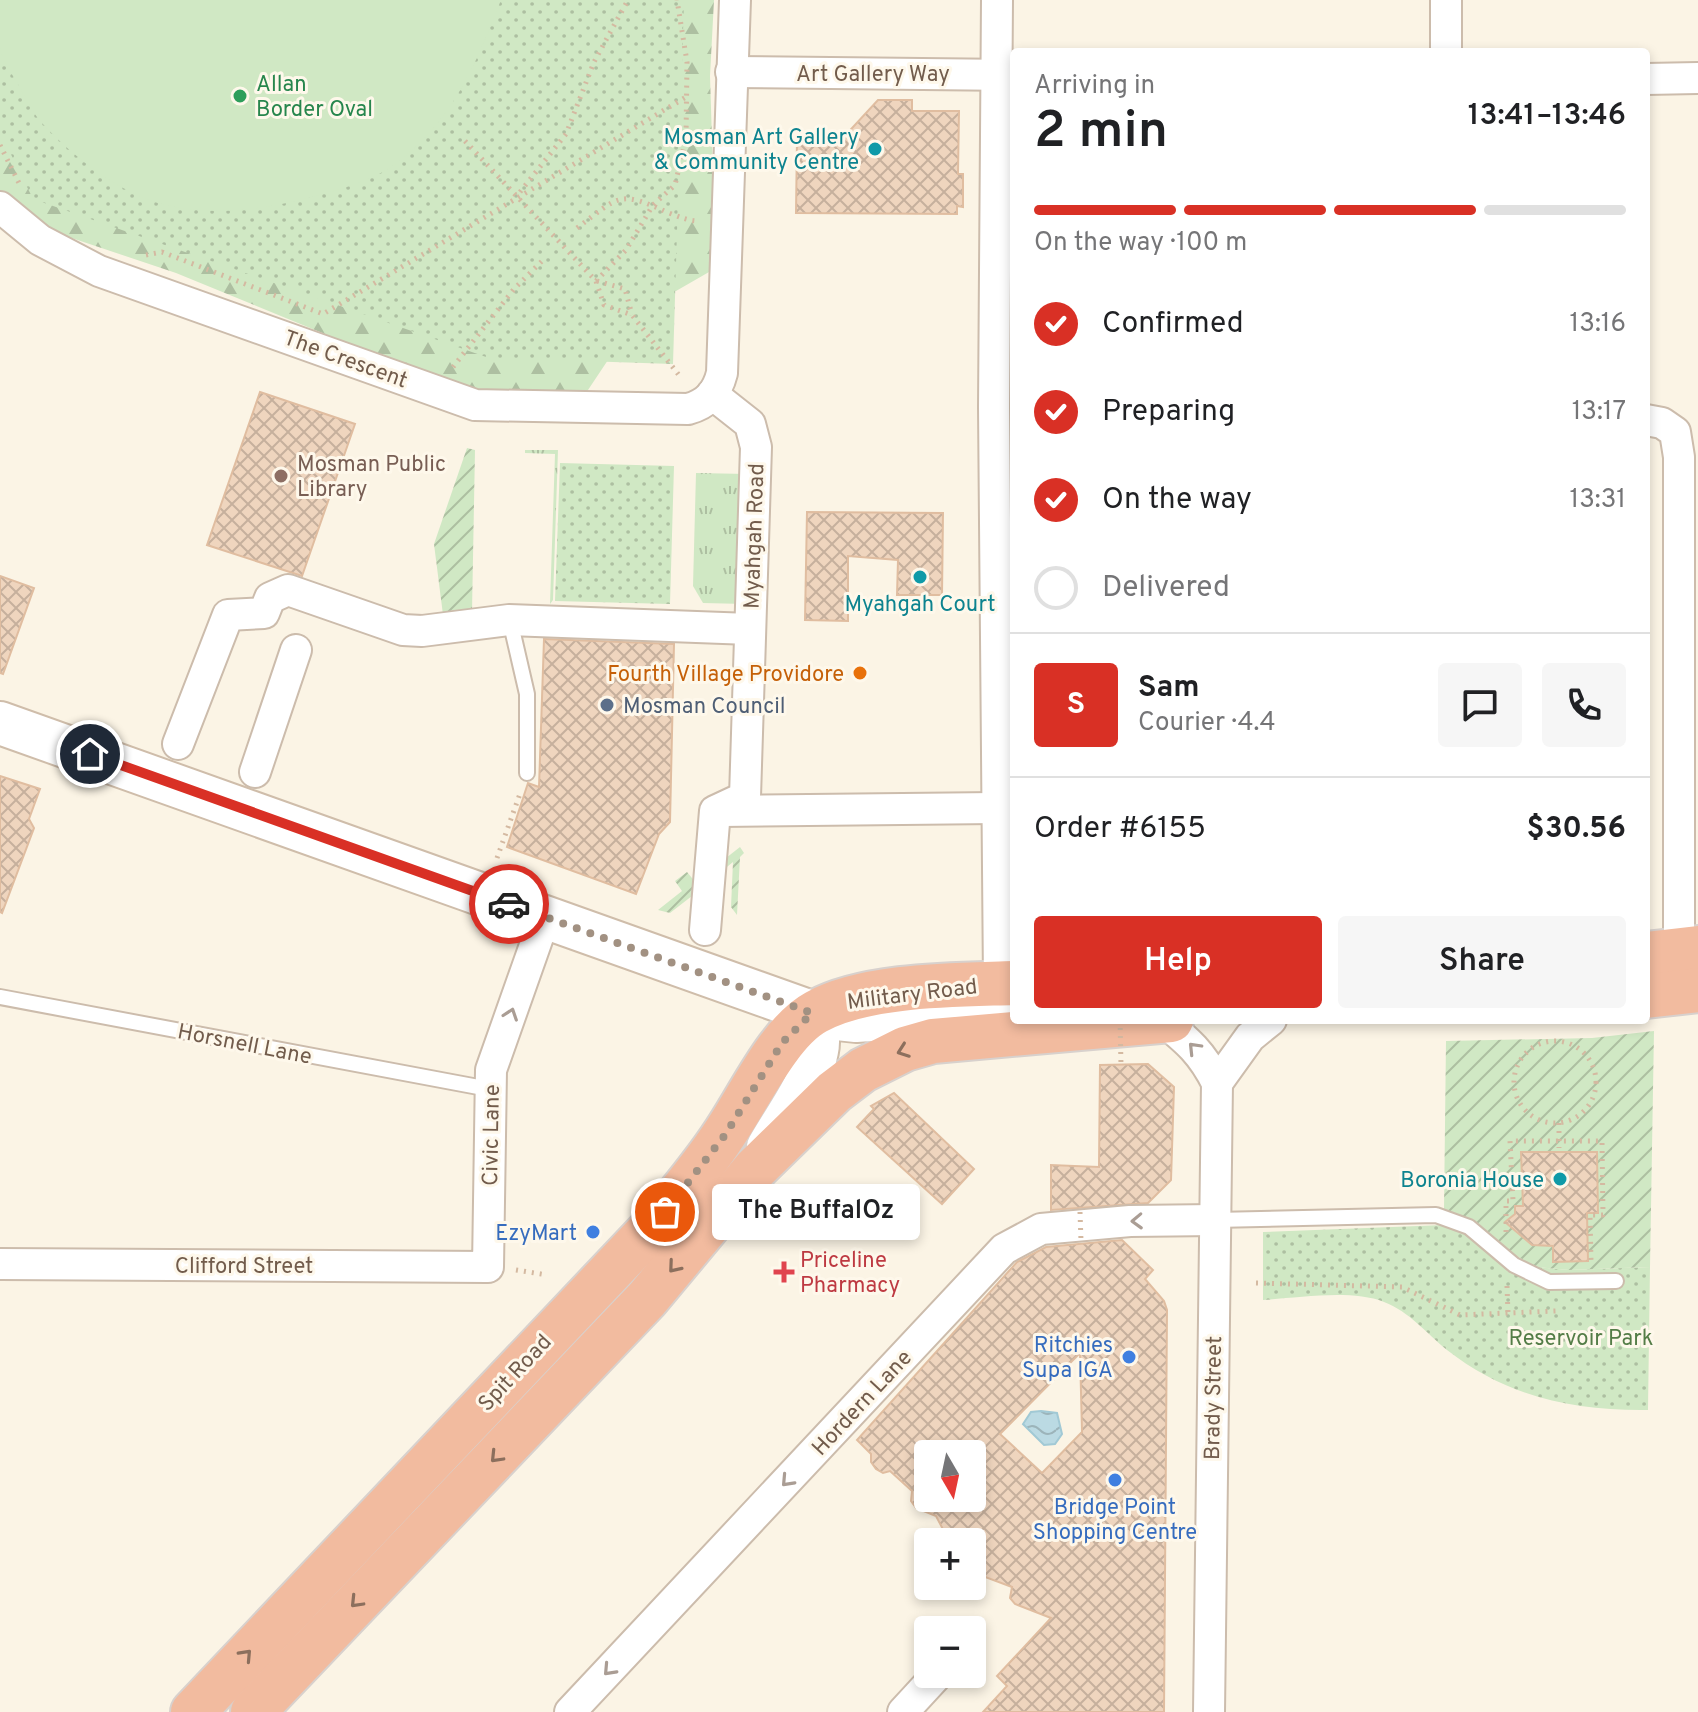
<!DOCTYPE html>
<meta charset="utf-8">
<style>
body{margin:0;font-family:Overpass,sans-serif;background:#f6f6f6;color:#202124;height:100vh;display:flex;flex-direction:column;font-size:30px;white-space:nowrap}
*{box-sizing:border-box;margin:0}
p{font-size:26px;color:#757577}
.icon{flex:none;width:44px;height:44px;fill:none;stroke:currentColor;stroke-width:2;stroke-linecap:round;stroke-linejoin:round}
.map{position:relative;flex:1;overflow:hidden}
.drawer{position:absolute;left:1010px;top:48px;width:640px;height:976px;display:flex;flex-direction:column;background:#fff;border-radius:8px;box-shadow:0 4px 12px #0003}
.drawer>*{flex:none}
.needle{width:52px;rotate:171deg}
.buttons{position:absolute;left:914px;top:1440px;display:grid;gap:16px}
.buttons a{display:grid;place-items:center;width:72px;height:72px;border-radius:8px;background:#fff;box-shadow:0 4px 12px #0003;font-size:40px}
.pin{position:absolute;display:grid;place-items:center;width:68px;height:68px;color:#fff;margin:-34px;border:4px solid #fff;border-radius:50%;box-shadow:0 2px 8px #0007}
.courier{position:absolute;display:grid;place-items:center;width:80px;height:80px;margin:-40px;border:6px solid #d93025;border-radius:50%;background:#fff;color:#222;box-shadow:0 2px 10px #0007}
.bubble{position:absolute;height:56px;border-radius:8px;background:#fff;box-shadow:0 4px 12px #0003;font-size:26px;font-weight:600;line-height:56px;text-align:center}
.overview em{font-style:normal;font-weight:600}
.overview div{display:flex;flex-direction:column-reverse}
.overview{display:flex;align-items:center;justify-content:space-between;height:136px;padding:0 24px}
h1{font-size:52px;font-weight:600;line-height:60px}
.bar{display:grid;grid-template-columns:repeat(4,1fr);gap:12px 8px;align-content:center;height:96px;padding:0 24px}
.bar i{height:10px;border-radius:6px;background:#e0e0e0}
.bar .selected{background:#d93025}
.bar p{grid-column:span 4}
.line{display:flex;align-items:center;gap:20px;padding:0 24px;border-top:2px solid #e0e0e0}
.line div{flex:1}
.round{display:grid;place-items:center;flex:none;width:84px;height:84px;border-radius:8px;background:#f6f6f6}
ol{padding:0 24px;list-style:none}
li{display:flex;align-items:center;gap:24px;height:88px}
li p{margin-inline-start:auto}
li .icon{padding:8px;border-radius:50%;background:#d93025;color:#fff;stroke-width:4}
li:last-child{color:#757577}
li i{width:44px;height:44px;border:4px solid #e0e0e0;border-radius:50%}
.button{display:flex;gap:16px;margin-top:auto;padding:16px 24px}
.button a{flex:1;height:92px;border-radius:8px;background:#d93025;color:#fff;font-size:32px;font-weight:600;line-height:92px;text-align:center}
.button a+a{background:#f6f6f6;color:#202124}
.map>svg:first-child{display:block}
</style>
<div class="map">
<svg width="1698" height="1712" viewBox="0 0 1698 1712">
<defs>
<pattern id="grass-tufts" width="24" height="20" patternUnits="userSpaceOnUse" patternTransform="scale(2)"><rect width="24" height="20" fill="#d0e8c4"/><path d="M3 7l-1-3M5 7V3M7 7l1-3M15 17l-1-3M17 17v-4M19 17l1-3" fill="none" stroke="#adbfa1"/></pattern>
<pattern id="forest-firs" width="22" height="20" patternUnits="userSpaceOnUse" patternTransform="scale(2)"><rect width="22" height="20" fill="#d0e8c4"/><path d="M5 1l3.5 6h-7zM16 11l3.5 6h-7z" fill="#adbfa1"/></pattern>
<pattern id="park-dots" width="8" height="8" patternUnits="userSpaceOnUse" patternTransform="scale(2)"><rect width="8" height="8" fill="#d0e8c4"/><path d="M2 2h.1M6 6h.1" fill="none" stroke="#adbfa1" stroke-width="1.8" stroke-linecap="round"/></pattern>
<pattern id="garden-furrows" width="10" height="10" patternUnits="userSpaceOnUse" patternTransform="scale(2)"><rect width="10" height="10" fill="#d0e8c4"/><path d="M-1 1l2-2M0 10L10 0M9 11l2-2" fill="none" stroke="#adbfa1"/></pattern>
<pattern id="water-waves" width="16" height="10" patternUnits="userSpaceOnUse" patternTransform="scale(2)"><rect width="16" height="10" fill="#bbdae3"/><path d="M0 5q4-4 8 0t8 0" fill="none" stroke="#9cb4ba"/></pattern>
<pattern id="building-cross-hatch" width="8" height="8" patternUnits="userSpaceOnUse" patternTransform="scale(2)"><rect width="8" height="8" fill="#efd5be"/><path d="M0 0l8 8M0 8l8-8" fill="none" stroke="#c6b09d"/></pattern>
</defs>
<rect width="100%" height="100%" fill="#fbf4e5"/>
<!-- grass -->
<g fill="url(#grass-tufts)">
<path d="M525,450H558L553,600L550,604L555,454L525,453Z"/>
<path d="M696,473L748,474L745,604L703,603L693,586Z"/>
</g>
<!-- forest -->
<g fill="url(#forest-firs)">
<path d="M628,0H714L710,76L716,268L676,291L634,276Z"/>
<path d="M0,91L610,357L582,399L488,395L437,380L176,273L0,214Z"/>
</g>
<!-- park -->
<g fill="url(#park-dots)">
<path d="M0,0H684L673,364L489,358L33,199L0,132Z"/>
<path d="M560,463L674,466L670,604L555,601Z"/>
<path d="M1444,1209L1474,1220L1515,1255L1536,1267L1569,1270L1650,1267L1648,1410C1574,1411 1507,1397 1447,1350C1426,1333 1410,1312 1384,1302C1351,1289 1298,1298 1263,1300V1232L1444,1225Z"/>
</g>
<!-- garden -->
<g fill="url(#garden-furrows)">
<path d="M467,448L475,450L472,612L443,615L434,544Z"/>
<path d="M740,847L744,853L740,857L737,915L731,907L733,862L717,875L712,869Z"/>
<path d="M687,872L701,889L670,913L658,910L682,891L675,881Z"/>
<path d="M1654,1031L1650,1267L1569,1270L1536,1267L1515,1255L1474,1220L1444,1209L1446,1041L1592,1038Z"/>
</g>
<!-- pitch -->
<path fill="#d0e8c4" d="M0,0H501C475,66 453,121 394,165C375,179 339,190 316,196C268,209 215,217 166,205C120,194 73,157 41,122C31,111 24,94 16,81C10,71 3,60 0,48C0,34 0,15 0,0Z"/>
<!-- water -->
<path fill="url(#water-waves)" stroke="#a1c9d5" stroke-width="2" d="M1041,1411L1057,1413L1062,1434L1055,1444L1044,1445L1023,1424L1031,1412Z"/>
<!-- building -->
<g fill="url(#building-cross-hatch)" stroke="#e0bda0" stroke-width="2" fill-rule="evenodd">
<path d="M878,100H912V111H959L958,174H963V207L957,206V214L796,213L797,139H842Z"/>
<path d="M260,392L355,424L302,576L207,545Z"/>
<path d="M807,512L943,513L942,595H897L898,560L848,556V621L805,620Z"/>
<path d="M0,576L34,588L3,674L0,673Z"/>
<path d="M544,639L674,644L670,822L659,834L636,894L507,847L528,783L539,787Z"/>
<path d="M0,776L40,789L29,819L34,828L2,913L0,912Z"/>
<path d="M1148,1064L1174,1087L1171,1180L1148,1203L1051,1210V1165L1099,1167L1100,1065Z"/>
<path d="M894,1093L974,1169L942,1204L857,1127L874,1109L871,1106Z"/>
<path d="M1521,1152H1597L1598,1213H1587L1588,1261L1553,1262V1246L1532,1245L1505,1222L1515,1214V1206H1523Z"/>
<path d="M1122,1240L1153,1270L1145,1279L1164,1301L1167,1310L1164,1712H983L1007,1686L997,1676L1051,1618L1015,1604L1010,1598L1012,1587L985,1577L979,1570L981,1560L972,1552V1542H961L947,1537L936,1516L916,1508L911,1501L912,1491L890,1471L883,1473L876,1469L871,1462V1454L857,1440L1017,1262L1046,1247ZM1080,1353L1082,1432L1042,1473L1000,1434ZM928,1454H972V1498H928Z"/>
</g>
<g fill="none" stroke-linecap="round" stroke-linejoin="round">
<defs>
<g id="lane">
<path d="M509,616L527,694V773"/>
<path d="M0,997L489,1089"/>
<path d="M1215,1220L1436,1215L1469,1227L1514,1265L1549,1282L1616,1281"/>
</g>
<g id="street">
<path d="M997,0L994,407L999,983"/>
<path d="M1446,52V0"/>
<path d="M731,72L1014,75"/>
<path d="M1646,79L1698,78"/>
<path d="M0,207L40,240L99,271L475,405L688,409C707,404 717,393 722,373L735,0"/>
<path d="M1646,420L1662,423L1675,432L1679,457V951"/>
<path d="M178,744L228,615L264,613L270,598L288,590L403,630L422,631L509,620L750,629"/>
<path d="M255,772L296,650"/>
<path d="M721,811L996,808"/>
<path d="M705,930L715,811L745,797L756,447L750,424L712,394"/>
<path d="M1162,1020C1188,1041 1202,1053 1217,1083L1209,1712"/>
<path d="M1217,1083L1250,1037L1271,1020"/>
<path d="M0,1264L488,1267L491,1070L545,917"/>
<path d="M570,1712L1004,1249L1041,1229L1130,1221L1215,1220"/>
<path d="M903,1712L938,1674"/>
</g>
<g id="secondary">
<path d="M0,723L828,1018L856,1021L976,1012L1014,1017"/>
<path d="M768,1147C785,1117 811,1084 817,1051C820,1038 816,1026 812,1013"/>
</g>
<g id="highway">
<path d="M1646,954L1698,948"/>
<path d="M1646,996L1698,990"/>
<path d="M193,1712L650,1230C676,1198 703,1167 725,1133C749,1098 779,1032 816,1012C866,984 957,985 1014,983"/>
<path d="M253,1712L647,1299L755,1169L834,1092L863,1070L905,1049L933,1041L1171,1020"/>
</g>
</defs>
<!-- lane casing -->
<use href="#lane" stroke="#ccbcac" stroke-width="18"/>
<!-- street casing -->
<use href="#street" stroke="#ccbcac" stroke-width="34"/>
<!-- secondary casing -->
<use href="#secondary" stroke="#cfbdaa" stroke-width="46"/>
<!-- highway casing -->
<use href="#highway" stroke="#d8d1cd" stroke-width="48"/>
<!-- path -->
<g stroke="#d4b9a1" stroke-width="5" stroke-dasharray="2 6" stroke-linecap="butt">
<path d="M465,141L596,281L604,305L632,315L682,379"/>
<path d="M0,145L19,183"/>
<path d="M520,192L566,134L594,62L628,0"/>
<path d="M577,228C621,195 618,190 669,213C680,217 688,221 700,221"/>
<path d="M146,255L162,252L323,314L686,97"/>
<path d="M596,281L626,250L653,205L675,185L686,138L687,62L677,0"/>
<path d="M597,281L625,289L632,315"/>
<path d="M453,367L514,289L545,258"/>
<path d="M497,858L521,791"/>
<circle cx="1555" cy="1082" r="41"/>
<path d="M1559,1123V1148"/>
<path d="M1506,1232V1201H1513L1510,1141H1602L1603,1215H1590L1591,1261"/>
<path d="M516,1270L547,1275"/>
<path d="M1256,1283L1402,1287L1460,1315L1556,1311"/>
<path d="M1507,1286L1508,1313"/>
</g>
<!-- lane -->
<use href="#lane" stroke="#fff" stroke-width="14"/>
<!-- street -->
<use href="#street" stroke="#fff" stroke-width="30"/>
<!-- secondary -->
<use href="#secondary" stroke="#fff" stroke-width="42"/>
<!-- highway -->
<use href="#highway" stroke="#f2bb9f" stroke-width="44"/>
<!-- path-bridge -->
<g stroke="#d4b9a1" stroke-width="5" stroke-dasharray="2 6" stroke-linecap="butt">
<path d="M1120,1020L1121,1065"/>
<path d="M1080,1212L1081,1241"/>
</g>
</g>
<!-- one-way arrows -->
<defs><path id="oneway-chevron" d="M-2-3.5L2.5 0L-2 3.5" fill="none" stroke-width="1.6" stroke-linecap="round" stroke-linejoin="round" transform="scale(2)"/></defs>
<g stroke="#aa9d94">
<use href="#oneway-chevron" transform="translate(511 1014) rotate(-71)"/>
<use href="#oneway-chevron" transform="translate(1194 1048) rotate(-134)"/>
<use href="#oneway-chevron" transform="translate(1137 1221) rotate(178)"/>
<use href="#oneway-chevron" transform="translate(787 1481) rotate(133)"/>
<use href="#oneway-chevron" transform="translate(609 1670) rotate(133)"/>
</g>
<g stroke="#8c6f5d">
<use href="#oneway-chevron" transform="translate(903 1051) rotate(160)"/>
<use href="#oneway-chevron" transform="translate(674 1267) rotate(130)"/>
<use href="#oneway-chevron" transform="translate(496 1457) rotate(134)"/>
<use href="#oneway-chevron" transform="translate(356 1602) rotate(134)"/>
<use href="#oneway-chevron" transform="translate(246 1655) rotate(-47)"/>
</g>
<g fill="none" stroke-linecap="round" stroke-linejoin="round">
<!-- done -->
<path stroke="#a29182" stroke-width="8" stroke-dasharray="0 14.4" d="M509,904L812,1013L782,1043L725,1135L665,1212"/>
<!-- route -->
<path stroke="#d93025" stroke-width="10" d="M90,754L509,904"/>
</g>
<!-- markers -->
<circle fill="#2e9e5b" stroke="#fef8eb" stroke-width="3" cx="240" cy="96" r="8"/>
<g fill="#0f9aa8" stroke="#fef8eb" stroke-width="3">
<circle cx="875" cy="149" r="8"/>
<circle cx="920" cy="577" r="8"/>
<circle cx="1560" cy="1179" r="8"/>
</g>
<circle fill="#8d6e63" stroke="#fef8eb" stroke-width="3" cx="281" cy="476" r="8"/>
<circle fill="#e8710a" stroke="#fef8eb" stroke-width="3" cx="860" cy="673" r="8"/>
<circle fill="#5c6f8a" stroke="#fef8eb" stroke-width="3" cx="607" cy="705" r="8"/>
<g fill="#3f7fe0" stroke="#fef8eb" stroke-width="3">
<circle cx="593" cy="1232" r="8"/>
<circle cx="1129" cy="1357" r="8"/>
<circle cx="1115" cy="1480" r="8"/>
</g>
<path fill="#e0444e" stroke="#fef8eb" stroke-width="3" d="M780 1260h8v8h8v8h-8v8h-8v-8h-8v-8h8z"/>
<g text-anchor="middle" stroke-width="6" stroke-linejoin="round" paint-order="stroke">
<!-- street labels -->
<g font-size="22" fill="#725c4c" stroke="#fef8eb">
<text x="873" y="81">Art Gallery Way</text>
<text transform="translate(346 358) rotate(20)" y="8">The Crescent</text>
<text transform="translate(753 536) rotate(-88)" y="8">Myahgah Road</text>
<text transform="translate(912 993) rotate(-7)" y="8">Military Road</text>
<text transform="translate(245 1043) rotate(11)" y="8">Horsnell Lane</text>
<text transform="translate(490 1135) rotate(-89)" y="8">Civic Lane</text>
<text x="244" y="1273">Clifford Street</text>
<text transform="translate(514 1372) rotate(-47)" y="8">Spit Road</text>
<text transform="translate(1212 1398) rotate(-89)" y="8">Brady Street</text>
<text transform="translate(861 1402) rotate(-47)" y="8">Hordern Lane</text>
</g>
<!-- leisure labels -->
<g font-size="22" fill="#27864d" stroke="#fef8eb" text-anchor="start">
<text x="256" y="91">Allan<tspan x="256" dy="25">Border Oval</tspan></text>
</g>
<!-- culture labels -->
<g font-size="22" fill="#0d838f" stroke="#fef8eb" text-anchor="end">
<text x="859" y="144">Mosman Art Gallery<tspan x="859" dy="25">&amp; Community Centre</tspan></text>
<text x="920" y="611" text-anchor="middle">Myahgah Court</text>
<text x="1544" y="1187">Boronia House</text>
</g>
<!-- education labels -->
<g font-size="22" fill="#785e54" stroke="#fef8eb" text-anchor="start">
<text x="297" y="471">Mosman Public<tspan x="297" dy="25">Library</tspan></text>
</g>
<!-- food labels -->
<g font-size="22" fill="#c56008" stroke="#fef8eb" text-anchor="end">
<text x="844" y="681">Fourth Village Providore</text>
</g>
<!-- service labels -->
<g font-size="22" fill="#4e5e75" stroke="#fef8eb" text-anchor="start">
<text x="623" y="713">Mosman Council</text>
</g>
<!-- shop labels -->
<g font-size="22" fill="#366cbe" stroke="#fef8eb" text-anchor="end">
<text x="577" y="1240">EzyMart</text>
<text x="1113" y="1352">Ritchies<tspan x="1113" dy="25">Supa IGA</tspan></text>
<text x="1115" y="1514" text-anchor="middle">Bridge Point<tspan x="1115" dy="25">Shopping Centre</tspan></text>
</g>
<!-- health labels -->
<g font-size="22" fill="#be3a42" stroke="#fef8eb" text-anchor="start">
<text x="800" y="1267">Priceline<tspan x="800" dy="25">Pharmacy</tspan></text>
</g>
<!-- park labels -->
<g font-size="22" fill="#547d47" stroke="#fef8eb">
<text x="1581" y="1345">Reservoir Park</text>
</g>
</g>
</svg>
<div class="buttons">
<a><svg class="needle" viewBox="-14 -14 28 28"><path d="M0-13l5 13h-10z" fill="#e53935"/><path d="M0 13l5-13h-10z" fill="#757577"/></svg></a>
<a>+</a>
<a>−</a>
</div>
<div class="pin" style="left:665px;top:1212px;background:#ea580c"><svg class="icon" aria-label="bag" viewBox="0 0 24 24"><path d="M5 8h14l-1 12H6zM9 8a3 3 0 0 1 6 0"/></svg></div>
<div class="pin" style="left:90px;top:754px;background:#1f2937"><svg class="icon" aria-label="home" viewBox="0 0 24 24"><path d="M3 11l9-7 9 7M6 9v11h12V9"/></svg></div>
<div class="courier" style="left:509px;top:904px"><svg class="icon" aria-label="car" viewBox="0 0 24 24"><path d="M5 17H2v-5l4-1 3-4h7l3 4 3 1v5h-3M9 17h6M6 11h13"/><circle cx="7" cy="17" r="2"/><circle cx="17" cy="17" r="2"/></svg></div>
<div class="bubble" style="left:712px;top:1184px;width:208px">The BuffalOz</div>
<section class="drawer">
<div class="overview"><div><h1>2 min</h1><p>Arriving in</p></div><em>13:41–13:46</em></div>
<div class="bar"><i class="selected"></i><i class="selected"></i><i class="selected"></i><i></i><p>On the way · 100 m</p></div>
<ol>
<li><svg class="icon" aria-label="check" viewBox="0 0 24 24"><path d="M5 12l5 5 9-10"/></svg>Confirmed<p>13:16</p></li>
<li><svg class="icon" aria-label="check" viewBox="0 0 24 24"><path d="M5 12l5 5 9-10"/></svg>Preparing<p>13:17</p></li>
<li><svg class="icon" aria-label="check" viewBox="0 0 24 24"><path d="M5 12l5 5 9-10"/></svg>On the way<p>13:31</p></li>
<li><i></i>Delivered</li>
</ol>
<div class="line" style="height:144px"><b class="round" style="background:#d93025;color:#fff">S</b><div><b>Sam</b><p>Courier · 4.4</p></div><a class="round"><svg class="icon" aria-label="chat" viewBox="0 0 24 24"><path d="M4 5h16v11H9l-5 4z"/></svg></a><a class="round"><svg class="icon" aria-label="phone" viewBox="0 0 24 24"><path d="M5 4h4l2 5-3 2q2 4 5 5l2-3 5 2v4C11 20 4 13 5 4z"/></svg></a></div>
<div class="line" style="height:104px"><div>Order #6155</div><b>$30.56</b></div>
<div class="button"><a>Help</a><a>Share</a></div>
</section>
</div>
